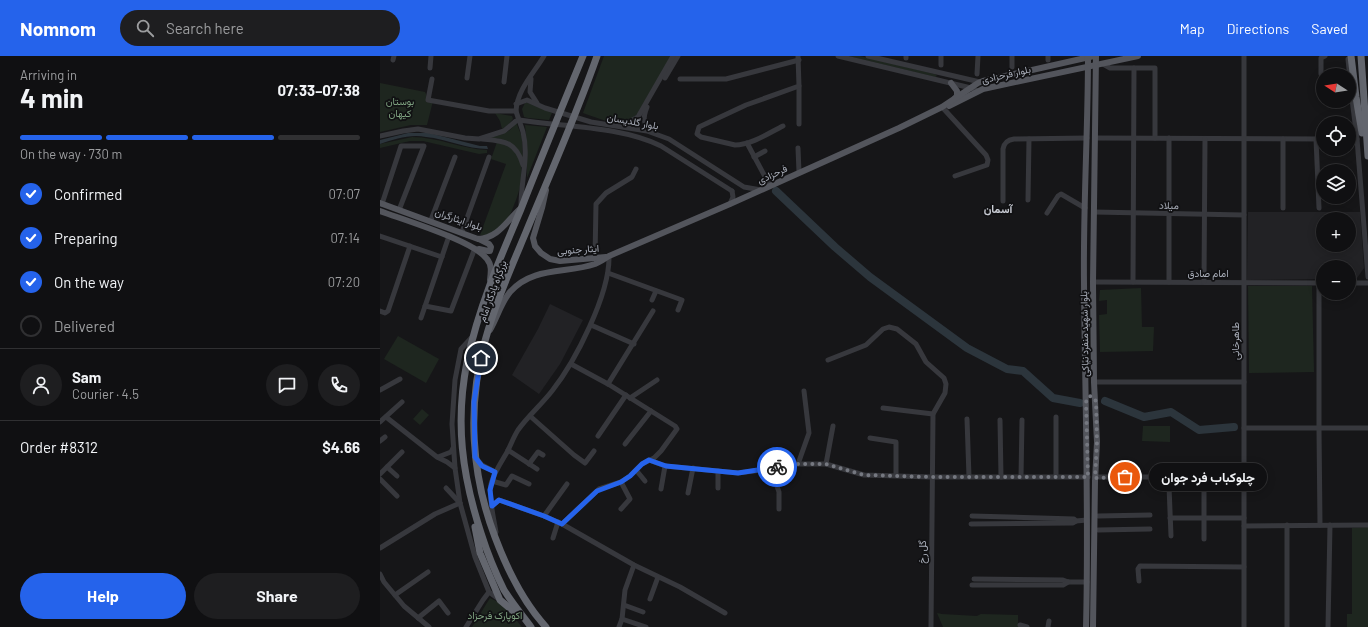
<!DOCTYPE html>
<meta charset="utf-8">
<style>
body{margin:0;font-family:Barlow,Vazirmatn,sans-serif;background:#1e1e20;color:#f1f3f6;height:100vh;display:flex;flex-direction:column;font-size:15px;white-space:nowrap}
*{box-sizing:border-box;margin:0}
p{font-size:13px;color:#9c9d9f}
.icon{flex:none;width:22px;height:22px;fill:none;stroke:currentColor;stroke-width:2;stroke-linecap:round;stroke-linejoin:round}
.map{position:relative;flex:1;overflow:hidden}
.details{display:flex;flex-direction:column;background:#101012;width:380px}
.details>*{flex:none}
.needle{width:26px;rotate:282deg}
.buttons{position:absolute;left:936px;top:12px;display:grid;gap:8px}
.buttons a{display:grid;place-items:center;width:40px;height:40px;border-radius:50%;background:#101012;box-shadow:0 2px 10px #0003,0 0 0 1px #303032;font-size:20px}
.pin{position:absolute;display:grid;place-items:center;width:34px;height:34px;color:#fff;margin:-17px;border:2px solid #fff;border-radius:50%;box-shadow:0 1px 4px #0007}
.courier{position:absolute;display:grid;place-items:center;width:40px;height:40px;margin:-20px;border:3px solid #2563eb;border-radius:50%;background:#fff;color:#222;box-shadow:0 1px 5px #0007}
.bubble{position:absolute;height:28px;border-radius:14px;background:#101012;box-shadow:0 2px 10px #0003,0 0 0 1px #303032;font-size:13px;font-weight:700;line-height:28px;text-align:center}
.head em{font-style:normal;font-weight:700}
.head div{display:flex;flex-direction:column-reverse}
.head{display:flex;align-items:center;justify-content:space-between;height:68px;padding:0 20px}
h1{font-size:26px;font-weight:700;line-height:30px}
.bar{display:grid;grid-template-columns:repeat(4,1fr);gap:6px 4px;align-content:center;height:48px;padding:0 20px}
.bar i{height:5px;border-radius:3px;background:#303032}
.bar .selected{background:#2563eb}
.bar p{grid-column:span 4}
.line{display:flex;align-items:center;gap:10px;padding:0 20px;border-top:1px solid #303032}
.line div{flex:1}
.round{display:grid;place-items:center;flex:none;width:42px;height:42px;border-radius:21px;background:#1e1e20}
ol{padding:0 20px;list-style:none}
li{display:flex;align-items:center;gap:12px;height:44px}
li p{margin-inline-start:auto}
li .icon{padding:4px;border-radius:50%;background:#2563eb;color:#fff;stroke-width:4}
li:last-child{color:#9c9d9f}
li i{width:22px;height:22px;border:2px solid #303032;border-radius:50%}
.action{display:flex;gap:8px;margin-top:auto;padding:8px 20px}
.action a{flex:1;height:46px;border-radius:24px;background:#2563eb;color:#fff;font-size:16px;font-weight:700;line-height:46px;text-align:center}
.action a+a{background:#1e1e20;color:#f1f3f6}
header{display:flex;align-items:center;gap:24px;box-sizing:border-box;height:56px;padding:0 20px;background:#2563eb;color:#fff}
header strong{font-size:19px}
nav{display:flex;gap:22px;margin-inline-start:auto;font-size:14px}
.search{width:280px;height:36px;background:#1e1e20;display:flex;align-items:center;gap:10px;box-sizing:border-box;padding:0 14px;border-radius:22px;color:#9c9d9f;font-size:15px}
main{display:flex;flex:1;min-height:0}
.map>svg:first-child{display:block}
</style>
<header>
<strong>Nomnom</strong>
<div class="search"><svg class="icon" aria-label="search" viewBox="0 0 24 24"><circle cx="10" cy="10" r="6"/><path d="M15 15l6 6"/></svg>Search here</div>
<nav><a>Map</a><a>Directions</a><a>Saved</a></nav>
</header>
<main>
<section class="details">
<div class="head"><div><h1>4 min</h1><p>Arriving in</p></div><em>07:33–07:38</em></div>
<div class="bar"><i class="selected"></i><i class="selected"></i><i class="selected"></i><i></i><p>On the way · 730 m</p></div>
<ol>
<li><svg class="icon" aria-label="check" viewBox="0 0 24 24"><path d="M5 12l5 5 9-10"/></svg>Confirmed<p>07:07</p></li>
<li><svg class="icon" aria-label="check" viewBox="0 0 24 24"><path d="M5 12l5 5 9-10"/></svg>Preparing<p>07:14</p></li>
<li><svg class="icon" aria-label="check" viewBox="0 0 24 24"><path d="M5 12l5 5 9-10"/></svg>On the way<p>07:20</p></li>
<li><i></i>Delivered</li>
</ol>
<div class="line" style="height:72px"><a class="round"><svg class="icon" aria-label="person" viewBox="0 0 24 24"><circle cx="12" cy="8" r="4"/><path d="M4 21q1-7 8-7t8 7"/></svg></a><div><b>Sam</b><p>Courier · 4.5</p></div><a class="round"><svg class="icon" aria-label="chat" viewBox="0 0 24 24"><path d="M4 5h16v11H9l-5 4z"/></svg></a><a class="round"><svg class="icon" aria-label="phone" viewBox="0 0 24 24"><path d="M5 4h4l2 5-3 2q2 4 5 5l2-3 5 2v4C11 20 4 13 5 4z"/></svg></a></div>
<div class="line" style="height:52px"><div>Order #8312</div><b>$4.66</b></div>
<div class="action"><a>Help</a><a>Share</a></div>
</section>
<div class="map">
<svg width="988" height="571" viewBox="0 0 988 571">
<rect width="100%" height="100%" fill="#161618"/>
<!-- built -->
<g fill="#222225" fill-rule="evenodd">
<path d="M868,156H980L984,212L977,222H969V211H943V223L867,224ZM943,163H969V189H943Z"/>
<path d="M170,248L203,264L180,308L159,338L132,319L158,273Z"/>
</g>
<!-- green -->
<g fill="#1e261f">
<path d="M224,0H291L258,57C243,75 221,63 203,57Z"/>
<path d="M468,0H480L555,18L557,20L555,21Z"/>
<path d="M0,27L45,36L46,38L47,44L53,45L47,69H31L0,76Z"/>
<path d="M145,47H148L172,57L169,64L148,62L144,61L142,53Z"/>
<path d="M115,57L132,60L133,63L129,68L122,73L120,65Z"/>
<path d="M136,66L142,81L143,107C132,92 129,80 107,82C120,79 129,79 136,66Z"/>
<path d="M145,69L167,71L147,122L146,78Z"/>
<path d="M32,81C58,81 82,93 107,94V97L99,98L43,85H30L0,92V88Z"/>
<path d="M117,86C149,93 144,125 134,149C131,157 127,167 120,172C116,176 109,178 104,180L100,179L126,108L111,103Z"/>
<path d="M868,230H932L934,316L869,317Z"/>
<path d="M761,232L762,271H774L773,295L720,296L719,259L727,258V244L719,245L720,234Z"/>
<path d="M18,280L59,303L46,327L4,303Z"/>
<path d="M42,353L49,359L40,369L33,363Z"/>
<path d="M763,370H790V386L762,385Z"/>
<path d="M988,471V571H967V558H972V472Z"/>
<path d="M110,542L124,549L142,571H92Z"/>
<path d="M557,557L562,558L597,560L601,558L638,559V571H563Z"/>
</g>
<!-- water -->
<path fill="#2c353c" d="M28,77H49L100,90H107L108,93C86,93 67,83 46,81C30,78 15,83 0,88V84Z"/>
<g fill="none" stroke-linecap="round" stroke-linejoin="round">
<!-- river -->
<g stroke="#2c353c" stroke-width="8">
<path d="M396,135L455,191L490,221L587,292L627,313L643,315L673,342L700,347"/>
<path d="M725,345L764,361L791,356L819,374L854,371"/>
</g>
<!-- minor -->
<g stroke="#37383d" stroke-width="5">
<path d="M458,0L591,32L598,35"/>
<path d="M488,0L600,26"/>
<path d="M526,2V0"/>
<path d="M968,3L972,43L977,83L988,221"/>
<path d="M13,4L14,0"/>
<path d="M668,4V0"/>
<path d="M723,8L730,12H775V82"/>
<path d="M561,9V0"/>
<path d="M632,11V0"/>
<path d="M50,12L51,0"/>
<path d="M597,18L598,0"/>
<path d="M941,18V2L945,0"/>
<path d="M87,22L90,0"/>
<path d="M285,22L298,0"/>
<path d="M52,23L48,44L109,55H136"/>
<path d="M151,23L150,36L157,47"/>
<path d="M300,23H346L419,4"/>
<path d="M124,26L127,0"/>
<path d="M136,48L147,44L165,52L211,66L267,75L289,83L364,131L381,134"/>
<path d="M267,51C263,61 262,69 273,75"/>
<path d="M562,51L606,99L608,104L607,109L575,120"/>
<path d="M139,64C184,71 240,70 281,90L352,135"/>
<path d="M419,68V30"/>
<path d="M238,69L247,67L258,61L293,0"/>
<path d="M403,70C389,77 371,89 355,89L321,81L317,78L319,71L366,49L419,30L418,0"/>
<path d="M0,80L23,75L38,73L85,82L99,83L124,75L136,65L139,64"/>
<path d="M715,82L943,83"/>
<path d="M789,82V226"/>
<path d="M102,83C124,85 136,85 143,109"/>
<path d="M903,83V152"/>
<path d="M936,83L939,152"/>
<path d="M969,83H977"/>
<path d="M367,87L390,130"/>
<path d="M418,92L419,116"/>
<path d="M374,101L385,95"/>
<path d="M648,144L649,83"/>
<path d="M623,145V93C624,87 627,84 634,83L707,82"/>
<path d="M2,148L21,90H44L19,154"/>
<path d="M350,148L353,141L352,135"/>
<path d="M141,149C141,125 149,100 143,76C141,69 138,62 136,55C137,34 154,17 164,0"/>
<path d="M714,156L864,159"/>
<path d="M667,157L678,140L681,138L705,152"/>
<path d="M51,164L75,101"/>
<path d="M82,176L109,101"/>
<path d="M0,180L62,201"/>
<path d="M215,201L216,148L226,137L252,121L256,113"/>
<path d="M228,217L302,244L298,254"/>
<path d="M713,226L943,227"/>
<path d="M753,226L754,12"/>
<path d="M824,226L825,83"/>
<path d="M939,227V373L940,469"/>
<path d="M969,227H988"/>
<path d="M272,244L276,235"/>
<path d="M45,250L71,255L95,192"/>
<path d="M0,255L5,257L8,255L30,190"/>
<path d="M41,262L69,180"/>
<path d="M211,269L254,288"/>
<path d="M93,280L81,293L75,324L72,368L75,412L80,447L95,501L109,536L120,544"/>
<path d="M448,304L486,289L503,273L509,271L517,273L536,288L546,306L564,322L566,328L565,337L553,358L551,571"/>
<path d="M714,326H864"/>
<path d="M228,328L273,255"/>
<path d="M0,334L20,323"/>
<path d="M250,342L277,324"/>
<path d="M503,352L553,358"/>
<path d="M150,360L194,399L205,407L214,395"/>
<path d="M6,361L57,401L67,406L75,412"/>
<path d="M587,363L589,421"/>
<path d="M620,364L621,421"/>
<path d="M0,366L22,346"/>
<path d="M864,372H988"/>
<path d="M218,380L246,339"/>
<path d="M490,382L516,386V419"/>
<path d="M0,385L5,381"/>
<path d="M245,388L271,355"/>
<path d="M128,394L157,413"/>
<path d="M58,401L71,396L73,392"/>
<path d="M97,403L102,409L115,416"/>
<path d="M269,404L285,410L358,417L391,413L411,407L418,408H446L484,419L551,421H708"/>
<path d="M149,408L158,396L163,399"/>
<path d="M418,408L429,377L424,335"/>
<path d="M446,408L453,370"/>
<path d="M7,411L17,420"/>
<path d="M391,413L399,436V453"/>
<path d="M256,414L265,425"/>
<path d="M0,418L22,396"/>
<path d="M641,421L642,364"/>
<path d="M676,421V361"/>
<path d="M715,421H864"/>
<path d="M0,423L17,440"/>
<path d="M112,425L126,429L132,420L149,428"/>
<path d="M789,430L791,480"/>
<path d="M66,432L80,447"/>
<path d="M338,432V415"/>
<path d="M281,433L285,410"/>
<path d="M308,437L313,412"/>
<path d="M112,450L119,444L164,460L182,468L254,509L300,531L345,557"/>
<path d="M241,453L250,443L241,426"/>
<path d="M164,460L187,428"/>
<path d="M592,460L694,463L696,465"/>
<path d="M718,460L770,459"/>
<path d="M790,462H864"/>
<path d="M182,468L219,433L241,426L250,420L262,408L274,402L281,395L297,373L295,370L228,328L191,308"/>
<path d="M591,468L693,467L696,465L707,464"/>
<path d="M864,470L988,469"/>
<path d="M718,474L770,473"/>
<path d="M116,476C114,464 108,439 111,428C114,417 120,408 126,398C130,391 133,382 138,374C148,360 161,349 172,335C195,306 230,238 229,200"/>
<path d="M173,482L178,466"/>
<path d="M824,483V435"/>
<path d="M0,492L55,458L80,447"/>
<path d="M0,518L4,526L24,550L49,571"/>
<path d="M594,523L683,524L688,526H707"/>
<path d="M759,525L758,513L760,510L864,511"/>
<path d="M592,529H683L688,526"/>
<path d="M15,539L48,516"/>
<path d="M270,543L278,521"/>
<path d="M244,549L263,556"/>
<path d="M38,562L59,545L68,557"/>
<path d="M242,563L266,571"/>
<path d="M640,569L647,571"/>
<path d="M86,571L103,544L109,536"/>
<path d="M239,571L242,563L245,534L254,509"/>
<path d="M668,571L669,565"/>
<path d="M864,571V0"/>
<path d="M907,571V469"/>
<path d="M948,571L950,469"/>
</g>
<!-- major -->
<g stroke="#53555c" stroke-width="6">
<path d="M571,27L577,35V40L575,42"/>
<path d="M569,50L603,33L758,0"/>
<path d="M166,134L162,152L153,182L155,190L161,197L170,203L180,205L226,201"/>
<path d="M0,147L98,183C119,182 127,164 141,152"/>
<path d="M0,155C24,164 94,185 107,203C112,209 111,216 110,224"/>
<path d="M99,193L108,195H110L111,191L109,188L99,183"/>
<path d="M110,274C117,262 121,247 130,236C153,210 186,218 215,208C220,206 224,203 229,200L350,148L519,72L562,51L598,27L603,25L714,0"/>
<path d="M706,571C709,456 705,341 704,227C703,151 708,76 708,0"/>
<path d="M713,571L715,425L717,386L714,326L713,226L716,0"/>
</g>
<!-- highway -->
<g stroke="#63666e" stroke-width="7">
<path d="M971,0L976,41L982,77"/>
<path d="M981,0L988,100"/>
<path d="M95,471L100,497L120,544L138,559"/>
<path d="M151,571C142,559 132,547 124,534C115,516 107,496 101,477C82,419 75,366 87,306C98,253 120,202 141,153C161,102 182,51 203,0"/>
<path d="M166,571C142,545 127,513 115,481C91,418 87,350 105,285C115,248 131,212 146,176C170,118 196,60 217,0"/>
</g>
</g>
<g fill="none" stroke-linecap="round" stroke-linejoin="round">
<!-- done -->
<path stroke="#757880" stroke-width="4" stroke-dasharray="0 7.2" d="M397,411L411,407L418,408H446L484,419L551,421H708L706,346L708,341L711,340L716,345L717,386L715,422L745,421"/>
<!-- route -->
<path stroke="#2563eb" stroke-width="5" d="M101,302L94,346L95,401L102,410L115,416L110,434L112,450L119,444L164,460L182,468L217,435L241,426L250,420L262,408L269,404L286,410L358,417L397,411"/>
</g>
<g text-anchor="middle" stroke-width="3.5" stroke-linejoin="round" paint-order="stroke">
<!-- street labels -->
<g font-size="10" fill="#a8adb8" stroke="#111113">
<text transform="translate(626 18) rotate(-13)" y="4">بلوار فرحزادی</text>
<text transform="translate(253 65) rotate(10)" y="4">بلوار گلدیسان</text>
<text transform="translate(392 118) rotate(-25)" y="4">فرحزادی</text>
<text transform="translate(789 149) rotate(1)" y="4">میلاد</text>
<text transform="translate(79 163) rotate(19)" y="4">بلوار ایثارگران</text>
<text transform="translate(198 193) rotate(-4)" y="4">ایثار جنوبی</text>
<text x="828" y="221">امام صادق</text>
<text transform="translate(112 235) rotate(-70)" y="4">بزرگراه یادگار امام</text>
<text transform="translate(704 278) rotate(-91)" y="4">بلوار شهید منفرد نیاکی</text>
<text transform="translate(855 285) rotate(-90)" y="4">طاهرخانی</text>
<text transform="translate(542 496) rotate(-90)" y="4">گل رخ</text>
</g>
<!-- park labels -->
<g font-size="10" fill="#7fa381" stroke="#111113">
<text x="20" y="49">بوستان<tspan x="20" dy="12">کیهان</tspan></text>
<text x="115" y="563">اکوپارک فرحزاد</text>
</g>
<!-- neighbourhood labels -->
<g font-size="11" font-weight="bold" fill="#c9ccd4" stroke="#111113">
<text x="618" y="157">آسمان</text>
</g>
</g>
</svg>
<div class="buttons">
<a><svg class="needle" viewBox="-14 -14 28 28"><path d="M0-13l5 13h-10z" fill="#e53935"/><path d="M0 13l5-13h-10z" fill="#9c9d9f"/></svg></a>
<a><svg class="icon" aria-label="locate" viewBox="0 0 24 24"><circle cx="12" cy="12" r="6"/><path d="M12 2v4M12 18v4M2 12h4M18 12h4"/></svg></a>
<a><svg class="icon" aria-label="layers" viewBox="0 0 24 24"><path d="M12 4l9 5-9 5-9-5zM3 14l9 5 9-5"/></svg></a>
<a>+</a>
<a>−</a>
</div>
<div class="pin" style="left:745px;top:421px;background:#ea580c"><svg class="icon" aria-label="bag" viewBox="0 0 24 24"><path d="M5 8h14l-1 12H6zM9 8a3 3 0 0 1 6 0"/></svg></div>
<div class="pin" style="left:101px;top:302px;background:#1f2937"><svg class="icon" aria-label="home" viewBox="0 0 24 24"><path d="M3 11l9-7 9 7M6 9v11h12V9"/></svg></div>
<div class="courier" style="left:397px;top:411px"><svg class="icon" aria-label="bike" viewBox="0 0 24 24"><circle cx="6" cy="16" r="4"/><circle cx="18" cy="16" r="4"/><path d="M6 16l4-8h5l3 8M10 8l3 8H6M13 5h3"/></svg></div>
<div class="bubble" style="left:769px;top:407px;width:118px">چلوکباب فرد جوان</div>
</div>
</main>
